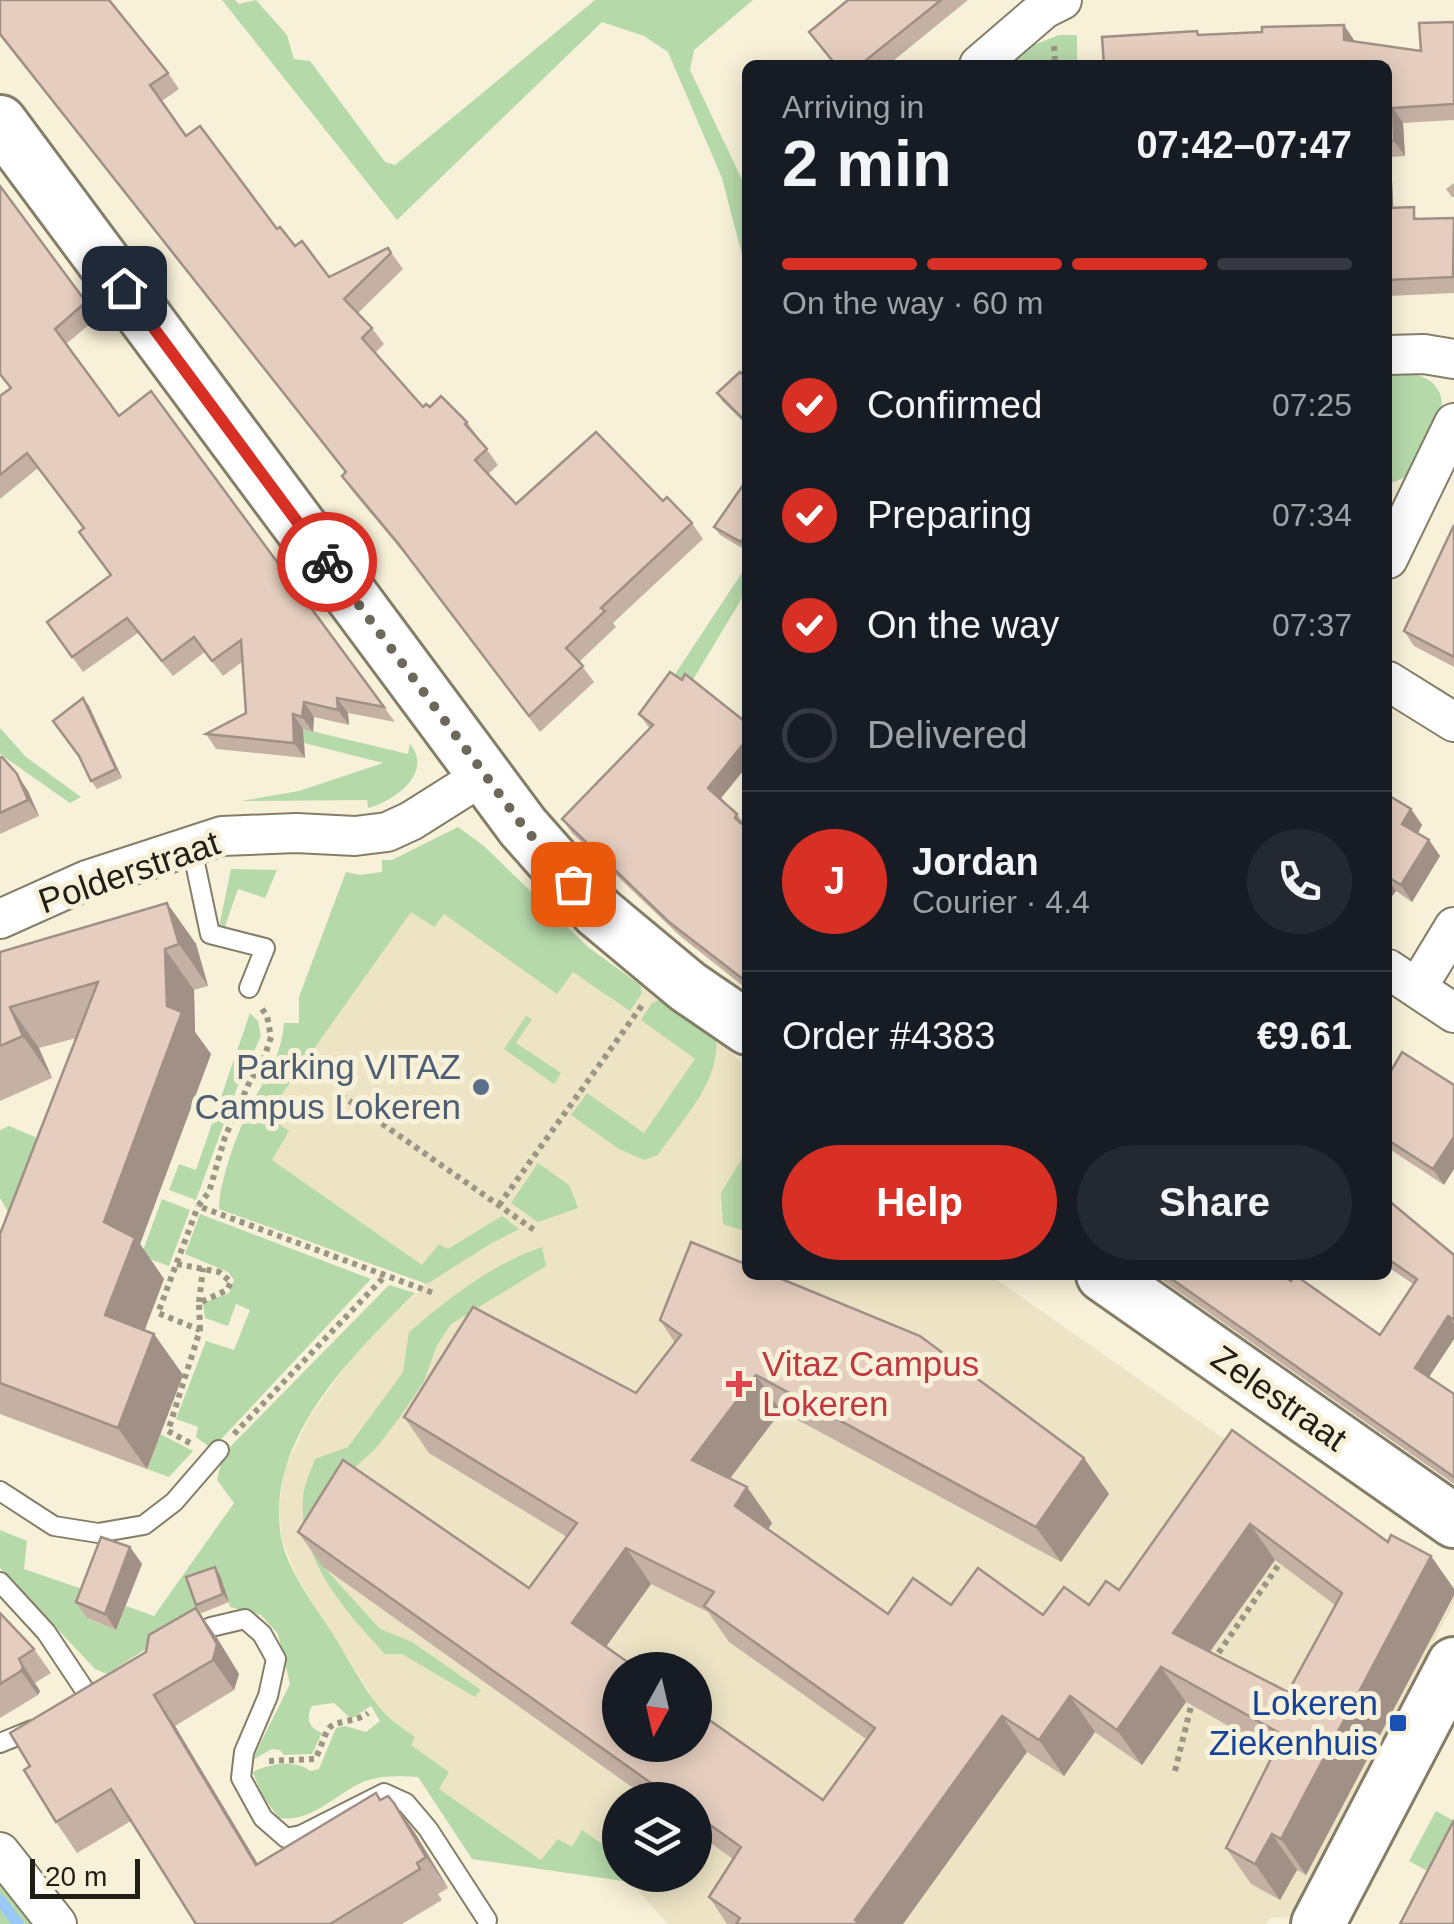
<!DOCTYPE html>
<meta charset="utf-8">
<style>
body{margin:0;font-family:Helvetica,sans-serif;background:#242831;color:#f1f3f6;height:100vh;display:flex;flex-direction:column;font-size:38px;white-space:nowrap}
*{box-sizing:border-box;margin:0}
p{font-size:32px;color:#9ea1a6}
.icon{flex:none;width:55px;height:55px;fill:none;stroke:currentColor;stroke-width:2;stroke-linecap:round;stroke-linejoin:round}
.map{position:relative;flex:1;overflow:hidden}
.drawer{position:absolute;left:742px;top:60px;width:650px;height:1220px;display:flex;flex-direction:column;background:#171b24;border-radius:15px;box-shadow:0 5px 25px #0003}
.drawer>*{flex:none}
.needle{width:65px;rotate:188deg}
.controls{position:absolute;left:602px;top:1652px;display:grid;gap:20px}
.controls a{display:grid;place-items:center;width:110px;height:110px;border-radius:50%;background:#171b24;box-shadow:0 5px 25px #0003;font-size:50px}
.scale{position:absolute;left:30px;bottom:25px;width:110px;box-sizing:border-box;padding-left:10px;border:5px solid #211e15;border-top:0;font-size:28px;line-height:35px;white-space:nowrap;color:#211e15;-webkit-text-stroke:8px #f8f1d9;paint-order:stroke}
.pin{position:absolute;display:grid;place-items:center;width:85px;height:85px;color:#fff;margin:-42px;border-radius:20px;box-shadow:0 5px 15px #0006}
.courier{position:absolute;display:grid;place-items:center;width:100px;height:100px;margin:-50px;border:8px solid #d93025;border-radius:50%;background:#fff;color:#222;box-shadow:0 2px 12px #0007}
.overview em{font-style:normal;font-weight:800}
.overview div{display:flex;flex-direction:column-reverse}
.overview{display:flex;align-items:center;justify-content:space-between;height:170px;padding:0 40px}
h1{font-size:65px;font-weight:800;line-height:75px}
.bar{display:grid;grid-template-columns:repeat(4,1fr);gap:15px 10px;align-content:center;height:120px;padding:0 40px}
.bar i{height:12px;border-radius:8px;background:#363941}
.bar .on{background:#d93025}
.bar p{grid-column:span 4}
.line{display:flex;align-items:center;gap:25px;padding:0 40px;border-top:2px solid #363941}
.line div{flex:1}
.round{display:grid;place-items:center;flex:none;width:105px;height:105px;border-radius:52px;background:#242831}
ol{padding:0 40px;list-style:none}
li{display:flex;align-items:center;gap:30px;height:110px}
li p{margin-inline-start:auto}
li .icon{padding:10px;border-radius:50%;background:#d93025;color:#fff;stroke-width:4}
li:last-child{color:#9ea1a6}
li i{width:55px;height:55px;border:5px solid #363941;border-radius:50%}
.primary-button{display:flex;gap:20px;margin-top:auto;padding:20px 40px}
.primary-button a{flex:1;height:115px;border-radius:60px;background:#d93025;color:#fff;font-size:40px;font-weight:800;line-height:115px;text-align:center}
.primary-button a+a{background:#242831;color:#f1f3f6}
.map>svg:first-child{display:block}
</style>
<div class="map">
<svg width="1454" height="1924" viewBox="0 0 1454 1924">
<rect width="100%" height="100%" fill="#f8f1d9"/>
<!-- built -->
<path fill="#ede4c5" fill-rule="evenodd" d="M346,872L360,875L383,872L588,947L716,1038L747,1068L748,1275H990L1365,1538L1454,1588V1603L1289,1917L1270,1918L1266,1924H668L630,1882L472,1859L411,1745L414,1737L380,1709L299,1581L282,1540L279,1508L285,1468L310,1416L356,1352L426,1284L219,1209L220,1188L249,1108L279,1055L284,1023H299V997ZM620,1670H695V1745H620ZM620,1800H695V1875H620Z"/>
<!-- green -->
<g fill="#b6d9aa">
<path d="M222,0H235L239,4L256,0L287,35L294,59L310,61L385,162L395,165L595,0H753L694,50L690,70L746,188L747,274L722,178L668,52L644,36L602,22L397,220Z"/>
<path d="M1059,35H1077V65H1003L1023,49Z"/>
<path d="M1388,370C1432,373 1454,387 1435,434C1422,462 1419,474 1388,484Z"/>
<path d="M747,565V590L686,691L660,697Z"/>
<path d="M0,728L26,757L81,797L70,803L0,754Z"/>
<path d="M303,729L408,754L410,744C434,773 394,801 368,808L367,800L241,801L299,791L383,763L304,743Z"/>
<path d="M458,827L484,846L588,947L640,985L642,993L630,1011L573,972L557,994L444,914L434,927L411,912L267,1115L289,1131L272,1160L422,1265L439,1244L448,1249L502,1216L519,1229L490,1244L427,1284L219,1209C220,1180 237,1131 252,1104C266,1076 282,1055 284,1023H299V997L346,872L360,875L382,872V860H392Z"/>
<path d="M231,869L277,870L265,898L238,889L224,929L219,927Z"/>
<path d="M659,1000L716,1038C721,1081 681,1121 658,1155L644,1160L619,1149L571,1115L587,1093L644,1133L695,1059L641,1020L652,1003Z"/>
<path d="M250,1013L258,1021L261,1036L237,1088L196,1200L169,1190L179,1164L196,1170Z"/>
<path d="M526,1016L532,1019L516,1043L561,1073L554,1084L504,1049Z"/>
<path d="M9,1126L40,1139L10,1215L0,1198V1130Z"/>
<path d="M747,1150V1232L723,1224L721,1193Z"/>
<path d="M538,1163L569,1185L578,1208L538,1222L511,1203Z"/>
<path d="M162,1199L190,1210L169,1266L141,1256Z"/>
<path d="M200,1214L371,1279L212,1449L196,1437L198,1427L176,1419L206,1341L234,1350L250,1310L236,1304L228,1326L205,1318L203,1303L229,1293L234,1280L228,1272L185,1254Z"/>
<path d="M542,1247L546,1266L451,1324L437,1345L424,1381L405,1410L377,1447L348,1474L322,1565L380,1629L412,1642L481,1690L475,1697L402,1654H385C346,1612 298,1559 303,1497C304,1484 311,1471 315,1459L348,1447L403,1372L409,1332C451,1297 490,1265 542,1247Z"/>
<path d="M389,1285L415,1293C352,1356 265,1439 281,1537C287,1570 313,1603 331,1631C347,1656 361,1685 380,1708C389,1719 403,1728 415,1737L411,1745L449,1772L439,1789L541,1860L558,1839L572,1847L582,1830L620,1856V1875H634L630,1882L472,1859L418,1777C399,1776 378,1775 361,1783C333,1796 311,1823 279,1818L262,1795L253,1772C268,1764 296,1759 310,1771L319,1769L336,1728L345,1726L366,1732L380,1721L371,1706L351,1719L334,1703L312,1706C306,1718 308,1728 322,1733L312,1754L284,1755L280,1750L272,1749L252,1760L290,1684L278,1634L261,1615L230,1607L220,1576L192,1586L202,1613L107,1674L95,1669L0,1568V1530L27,1541L24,1569L97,1594L88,1619L116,1630L126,1606L154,1616L234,1503L217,1480L223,1454Z"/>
<path d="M160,1434L193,1451L169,1477L147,1469Z"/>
<path d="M1436,1811L1454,1821L1435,1875L1409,1861Z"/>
<path d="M0,1875L37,1924H0Z"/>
</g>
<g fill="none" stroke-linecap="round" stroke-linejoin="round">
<!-- stream -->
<path stroke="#99c8f6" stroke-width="11" d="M0,1900L18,1924"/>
<defs>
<g id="lane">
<path d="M191,844L210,934L265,948L249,988"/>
<path d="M0,1491L54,1526L98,1533L144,1525L174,1502L219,1450"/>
<path d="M0,1582L46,1632L88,1695"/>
<path d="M189,1640L211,1627L245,1619L262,1634L276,1659L268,1696L244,1752L241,1778L263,1818L286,1838L301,1835L384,1793L406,1803L428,1829L487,1920"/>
<path d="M0,1743L32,1730"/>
</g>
<g id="street">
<path d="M979,65L1044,9L1062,0"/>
<path d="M1388,355L1424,354L1454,359"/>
<path d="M1388,559L1454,423"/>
<path d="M1388,681L1454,722"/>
<path d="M0,919L87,880L222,836L296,833L355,836L387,832L411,821L484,775"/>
<path d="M1388,969L1454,1013"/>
<path d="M1417,988L1454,927"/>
<path d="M0,1852L57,1924"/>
</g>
<g id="secondary">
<path d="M0,122L523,827L598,912L688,987L748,1028"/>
<path d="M1103,1275L1454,1521"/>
<path d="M1318,1924L1454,1664"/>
</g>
</defs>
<!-- lane casing -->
<use href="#lane" stroke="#847e68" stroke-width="22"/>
<!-- street casing -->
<use href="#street" stroke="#847e68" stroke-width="42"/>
<!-- secondary casing -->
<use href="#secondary" stroke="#847e68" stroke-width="58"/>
<!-- path -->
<g stroke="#9b9684" stroke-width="6" stroke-dasharray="5 5" stroke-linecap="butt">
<path d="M1054,46L1055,65"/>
<path d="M262,1009L267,1016L271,1037L263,1061L250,1081L225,1137L209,1192L198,1206L436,1294"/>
<path d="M341,1095L537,1232"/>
<path d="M499,1205L643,1004"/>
<path d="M177,1264L219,1272L231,1282L227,1290L199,1303L200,1330"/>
<path d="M199,1302L203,1268"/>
<path d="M234,1434L385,1276"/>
<path d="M190,1443L168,1431L200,1330L158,1313L198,1206"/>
<path d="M1213,1661L1282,1560"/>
<path d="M269,1761L315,1759C320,1751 324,1735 329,1728C337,1720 357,1722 368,1713"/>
<path d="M1175,1771L1193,1698"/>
</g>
<!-- lane -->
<use href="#lane" stroke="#fff" stroke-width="18"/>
<!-- street -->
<use href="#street" stroke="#fff" stroke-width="38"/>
<!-- secondary -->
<use href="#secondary" stroke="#fff" stroke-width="52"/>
</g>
<!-- wall -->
<g fill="#c5b1a4" fill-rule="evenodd">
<path d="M0,0L168,73L179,89L162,101L186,136L277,229L329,277L388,248L403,269L358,313L372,328L384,344L375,353L423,407H430L467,422L498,465L488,474L516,504L663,501L692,523L703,539L613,623L616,627L579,662L594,682L540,732L408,558L353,492L342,476L346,472L0,36Z"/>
<path d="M848,0H968L888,65H834L809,32Z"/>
<path d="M1454,22V120L1403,123L1405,156L1391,157L1393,208L1421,219L1454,218V293L1388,296V65L1200,34L1354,40V42L1421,51Z"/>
<path d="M1454,183V197H1452L1446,189Z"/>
<path d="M0,186L97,318L66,344L119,416L151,391L395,722L348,713L349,725L314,717L313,732L303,729L305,758L216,749L206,734L246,713L242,662L223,676L205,652L173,676L138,633L83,672L47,622L110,575L83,529L38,468L0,499V396L10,388L0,376Z"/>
<path d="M748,379V426L723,402L717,393Z"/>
<path d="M748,478L747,551L720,535L714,527Z"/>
<path d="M1454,525V667L1414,646L1404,631Z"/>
<path d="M670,672L720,799L737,814L748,829V990L680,936L572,833L562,819L650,729L639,714Z"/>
<path d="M83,698L89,706L122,778L97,789L91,781Z"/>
<path d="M0,758L28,791L39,816L0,834Z"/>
<path d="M1388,795L1411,809L1422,825L1418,833L1429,840L1440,856L1412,902L1396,891L1392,896L1388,894Z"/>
<path d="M167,903L196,944L208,986L194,990L195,1032L211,1054L140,1244L164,1279L145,1330L154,1334L183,1375L147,1469L0,1414V1234L76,1038L39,1048L52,1078L0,1101V952Z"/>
<path d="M1388,1076L1444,1185L1388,1148Z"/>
<path d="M1388,1200L1454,1255V1339L1429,1377L1454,1394V1484L1155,1275H1282L1380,1335L1413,1284L1388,1267Z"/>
<path d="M660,1320L1084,1458L1109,1494L1061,1562L781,1411L730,1479L747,1487L772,1523L768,1529L888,1614L951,1605L1043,1615L1089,1605L1119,1590L1232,1430L1388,1542L1431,1556L1454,1589V1595L1306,1875L1297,1870L1280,1900L1251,1884L1226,1848L1275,1752L1186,1702L1142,1765L1095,1732L1064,1776L1027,1752L903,1924H727L709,1897L733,1859L695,1832V1800H650L323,1567L298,1532L529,1588L567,1537L429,1453L404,1417L636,1393L675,1343ZM1275,1560L1335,1605L1288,1692L1210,1652ZM651,1584L708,1612L729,1642L866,1739L823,1800L606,1647Z"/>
<path d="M130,1547L142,1564L116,1630L87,1618L76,1602Z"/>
<path d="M220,1575L229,1602L202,1613L196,1605Z"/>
<path d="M196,1608L217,1638L239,1674L234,1690L175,1726L258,1864L381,1800L394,1803L415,1833L448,1888L438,1894L442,1900L402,1924H196L131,1821L77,1853L56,1822L30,1766L146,1652Z"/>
<path d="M0,1613L34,1649L51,1673L35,1683L40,1691L38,1695L0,1718Z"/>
</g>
<!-- shaded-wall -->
<g fill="#a09086">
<path d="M1344,25L1354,40L1355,56L1344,40Z"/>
<path d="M1393,108L1403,123L1405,156L1394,141Z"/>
<path d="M1388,151L1391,157L1394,224L1388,215Z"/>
<path d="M748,531V549L747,551L741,542Z"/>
<path d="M83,698L89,706L122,778L116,769Z"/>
<path d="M337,698L348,713L349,725L338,710Z"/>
<path d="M304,702L314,717L313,732L302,717Z"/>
<path d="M293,714L303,729L305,758L294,743Z"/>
<path d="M748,738V765L718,802L708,788Z"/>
<path d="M17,774L28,791L39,816L28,800Z"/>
<path d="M1411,809L1422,825L1414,840L1402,824Z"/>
<path d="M1429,840L1440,856L1412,902L1401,885Z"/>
<path d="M1388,880L1396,891L1392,896L1388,890Z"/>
<path d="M167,903L196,944L208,986L179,944Z"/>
<path d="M165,949L194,990L195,1032L211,1054L140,1244L164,1279L134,1357L105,1315L104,1222L167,1006Z"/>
<path d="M10,1007L39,1048L52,1078L23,1036Z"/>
<path d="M1454,1137V1169L1444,1185L1433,1169Z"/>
<path d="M1448,1316L1454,1324V1339L1425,1383L1415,1368Z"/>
<path d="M154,1334L183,1375L147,1469L118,1428Z"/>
<path d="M756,1375L781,1411L717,1495L692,1460Z"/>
<path d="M1084,1458L1109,1494L1061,1562L1036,1527Z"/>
<path d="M747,1487L772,1523L760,1542L735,1506Z"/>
<path d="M1250,1524L1275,1560L1198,1668L1173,1633Z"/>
<path d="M130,1547L142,1564L116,1630L105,1614Z"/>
<path d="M626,1548L651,1584L597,1659L572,1623Z"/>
<path d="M1431,1556L1454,1589V1595L1306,1875L1281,1839Z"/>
<path d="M215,1567L220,1575L229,1602L223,1594Z"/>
<path d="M196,1608L217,1638L239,1674L234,1690L213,1660Z"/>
<path d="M19,1659L40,1691L38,1695L21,1671Z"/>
<path d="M1161,1667L1186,1702L1142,1765L1117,1730Z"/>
<path d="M154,1695L175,1726L277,1896L256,1865Z"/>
<path d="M1070,1696L1095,1732L1064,1776L1039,1740Z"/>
<path d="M1002,1716L1027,1752L903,1924H857L855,1920Z"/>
<path d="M394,1803L415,1833L448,1888L426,1857Z"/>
<path d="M1272,1834L1297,1870L1280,1900L1255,1864Z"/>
</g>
<!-- building -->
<g fill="#e5cebf" stroke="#a09086" stroke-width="2.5" fill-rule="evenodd">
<path d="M0,0H109L168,73L150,85L186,136L200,126L277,229L280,227L295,246L302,241L329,277L388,248L391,253L344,299L372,328L362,338L423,407L426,404L430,407L441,396L467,422L465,424L487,449L475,460L516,504L596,432L663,501L667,497L692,523L601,608L605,611L566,648L583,666L529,716L397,542L342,476L346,472L0,34Z"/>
<path d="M848,0H941L860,65H836L809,32Z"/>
<path d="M1454,22V104L1393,108L1394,141H1388V65H1104L1102,37L1197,31L1198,35L1262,32V27L1344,25V40L1421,51L1419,23Z"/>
<path d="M0,186L86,302L55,329L119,416L151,391L384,707L337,698L338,710L304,702L302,717L293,714L294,743L206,734L246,713L241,640L212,661L194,637L162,661L127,618L72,657L47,622L111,575L79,532L84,528L27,453L0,475V396L11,388L0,374Z"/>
<path d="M1414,207V219L1454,218L1453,277L1388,280V208Z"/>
<path d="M740,372L748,379V424L717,393Z"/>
<path d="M748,478V531L741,542L714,527Z"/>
<path d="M1454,525V657L1404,631Z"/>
<path d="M670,672L682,680L685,674L748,724V738L708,788L737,814L735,818L748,829V983L669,922L562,819L653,725L639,714Z"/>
<path d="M83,698L116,769L91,781L79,756L53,721Z"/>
<path d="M2,757L17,774L28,800L0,813V758Z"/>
<path d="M1388,795L1411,809L1402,824L1429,840L1401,885L1388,877Z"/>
<path d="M167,903L179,944L165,949L167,1006L182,1012L104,1222L135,1238L105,1315L154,1334L118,1428L0,1383V1234L98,982L10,1007L23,1036L0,1046V952Z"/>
<path d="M1402,1052L1454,1085V1137L1433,1169L1388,1140V1076Z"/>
<path d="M1388,1200L1454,1255V1320L1448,1316L1415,1368L1454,1394V1477L1166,1275H1282L1291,1281L1295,1275L1380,1335L1417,1279L1388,1259Z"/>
<path d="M691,1242L748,1265V1275H772L920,1336L1084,1458L1036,1527L756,1375L692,1460L747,1487L735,1506L888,1614L913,1578L951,1605L978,1568L1043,1615L1064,1587L1089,1605L1106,1581L1119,1590L1232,1430L1388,1542L1391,1535L1431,1556L1281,1839L1272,1834L1255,1864L1226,1848L1283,1735L1161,1667L1117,1730L1070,1696L1039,1740L1002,1716L855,1920L860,1924H736L740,1918L709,1897L741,1847L695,1814V1800H675L298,1532L343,1460L529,1588L577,1523L404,1417L473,1307L636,1393L681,1335L660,1320ZM1250,1524L1342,1593L1288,1692L1173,1633ZM626,1548L714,1592L704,1606L875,1728L823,1800L695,1710V1745H620V1670H639L572,1623Z"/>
<path d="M101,1537L130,1547L105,1614L76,1602Z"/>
<path d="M215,1567L223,1594L196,1605L186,1577Z"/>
<path d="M196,1608L217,1644L213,1660L154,1695L256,1865L376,1793L380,1800L388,1796L394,1803L426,1857L417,1863L420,1869L330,1924H196L111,1789L56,1822L24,1770L30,1766L10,1733L146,1652L149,1635Z"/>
<path d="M0,1613L34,1649L19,1659L23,1667L21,1671L0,1684Z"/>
<path d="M1454,1820V1924H1400Z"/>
</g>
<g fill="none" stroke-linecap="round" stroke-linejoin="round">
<!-- done -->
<path stroke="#6c685a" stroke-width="10" stroke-dasharray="0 18" d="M327,562L523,826L573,884"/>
<!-- route -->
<path stroke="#d93025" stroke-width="12" d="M124,288L327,562"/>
</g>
<!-- markers -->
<circle fill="#5c6f8a" stroke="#f8f1d9" stroke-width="4" cx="481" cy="1087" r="10"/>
<path fill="#e0444e" stroke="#f8f1d9" stroke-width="4" d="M734 1369h10v10h10v10h-10v10h-10v-10h-10v-10h10z"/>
<rect fill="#1a4fb4" stroke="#f8f1d9" stroke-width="4" x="1388" y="1713" width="20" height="20" rx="5"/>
<g text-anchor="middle" stroke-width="10" stroke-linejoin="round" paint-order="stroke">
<!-- street labels -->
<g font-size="35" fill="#211e15" stroke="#f8f1d9">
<text transform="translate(129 872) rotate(-19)" y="12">Polderstraat</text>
<text transform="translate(1279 1398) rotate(35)" y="12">Zelestraat</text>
</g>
<!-- service labels -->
<g font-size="35" fill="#4e5e75" stroke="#f8f1d9" text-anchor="end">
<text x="461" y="1079">Parking VITAZ<tspan x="461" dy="40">Campus Lokeren</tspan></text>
</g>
<!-- health labels -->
<g font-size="35" fill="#be3a42" stroke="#f8f1d9" text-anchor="start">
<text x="762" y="1376">Vitaz Campus<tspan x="762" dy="40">Lokeren</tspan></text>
</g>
<!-- transit labels -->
<g font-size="35" fill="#164399" stroke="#f8f1d9" text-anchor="end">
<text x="1378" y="1715">Lokeren<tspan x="1378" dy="40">Ziekenhuis</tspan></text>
</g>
</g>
</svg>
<div class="controls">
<a><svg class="needle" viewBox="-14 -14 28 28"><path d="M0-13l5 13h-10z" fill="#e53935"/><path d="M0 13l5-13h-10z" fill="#9ea1a6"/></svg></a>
<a><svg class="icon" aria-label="layers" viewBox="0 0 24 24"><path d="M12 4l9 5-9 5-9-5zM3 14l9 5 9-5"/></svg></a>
</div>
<div class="scale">20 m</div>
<div class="pin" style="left:573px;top:884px;background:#ea580c"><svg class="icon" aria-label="bag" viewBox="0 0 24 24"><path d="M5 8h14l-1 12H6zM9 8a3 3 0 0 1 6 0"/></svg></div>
<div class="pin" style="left:124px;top:288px;background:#1f2937"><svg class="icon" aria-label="home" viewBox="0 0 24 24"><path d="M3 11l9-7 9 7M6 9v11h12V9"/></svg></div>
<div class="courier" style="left:327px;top:562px"><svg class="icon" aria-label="bike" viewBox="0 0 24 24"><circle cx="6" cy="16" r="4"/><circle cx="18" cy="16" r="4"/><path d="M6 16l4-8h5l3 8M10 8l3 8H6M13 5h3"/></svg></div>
<section class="drawer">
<div class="overview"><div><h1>2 min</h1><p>Arriving in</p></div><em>07:42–07:47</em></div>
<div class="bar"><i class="on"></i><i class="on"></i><i class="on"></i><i></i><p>On the way · 60 m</p></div>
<ol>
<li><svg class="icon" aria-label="check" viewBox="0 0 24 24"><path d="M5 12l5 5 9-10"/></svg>Confirmed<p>07:25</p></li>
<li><svg class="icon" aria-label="check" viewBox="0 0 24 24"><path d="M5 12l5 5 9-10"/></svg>Preparing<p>07:34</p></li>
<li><svg class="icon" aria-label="check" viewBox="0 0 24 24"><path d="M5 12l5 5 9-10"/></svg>On the way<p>07:37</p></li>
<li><i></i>Delivered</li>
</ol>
<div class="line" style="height:180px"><b class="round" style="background:#d93025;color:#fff">J</b><div><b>Jordan</b><p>Courier · 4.4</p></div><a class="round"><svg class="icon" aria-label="phone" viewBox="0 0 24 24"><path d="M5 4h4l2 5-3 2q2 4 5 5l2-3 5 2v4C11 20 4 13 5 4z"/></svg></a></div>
<div class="line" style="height:130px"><div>Order #4383</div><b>€9.61</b></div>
<div class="primary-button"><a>Help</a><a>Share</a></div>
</section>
</div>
